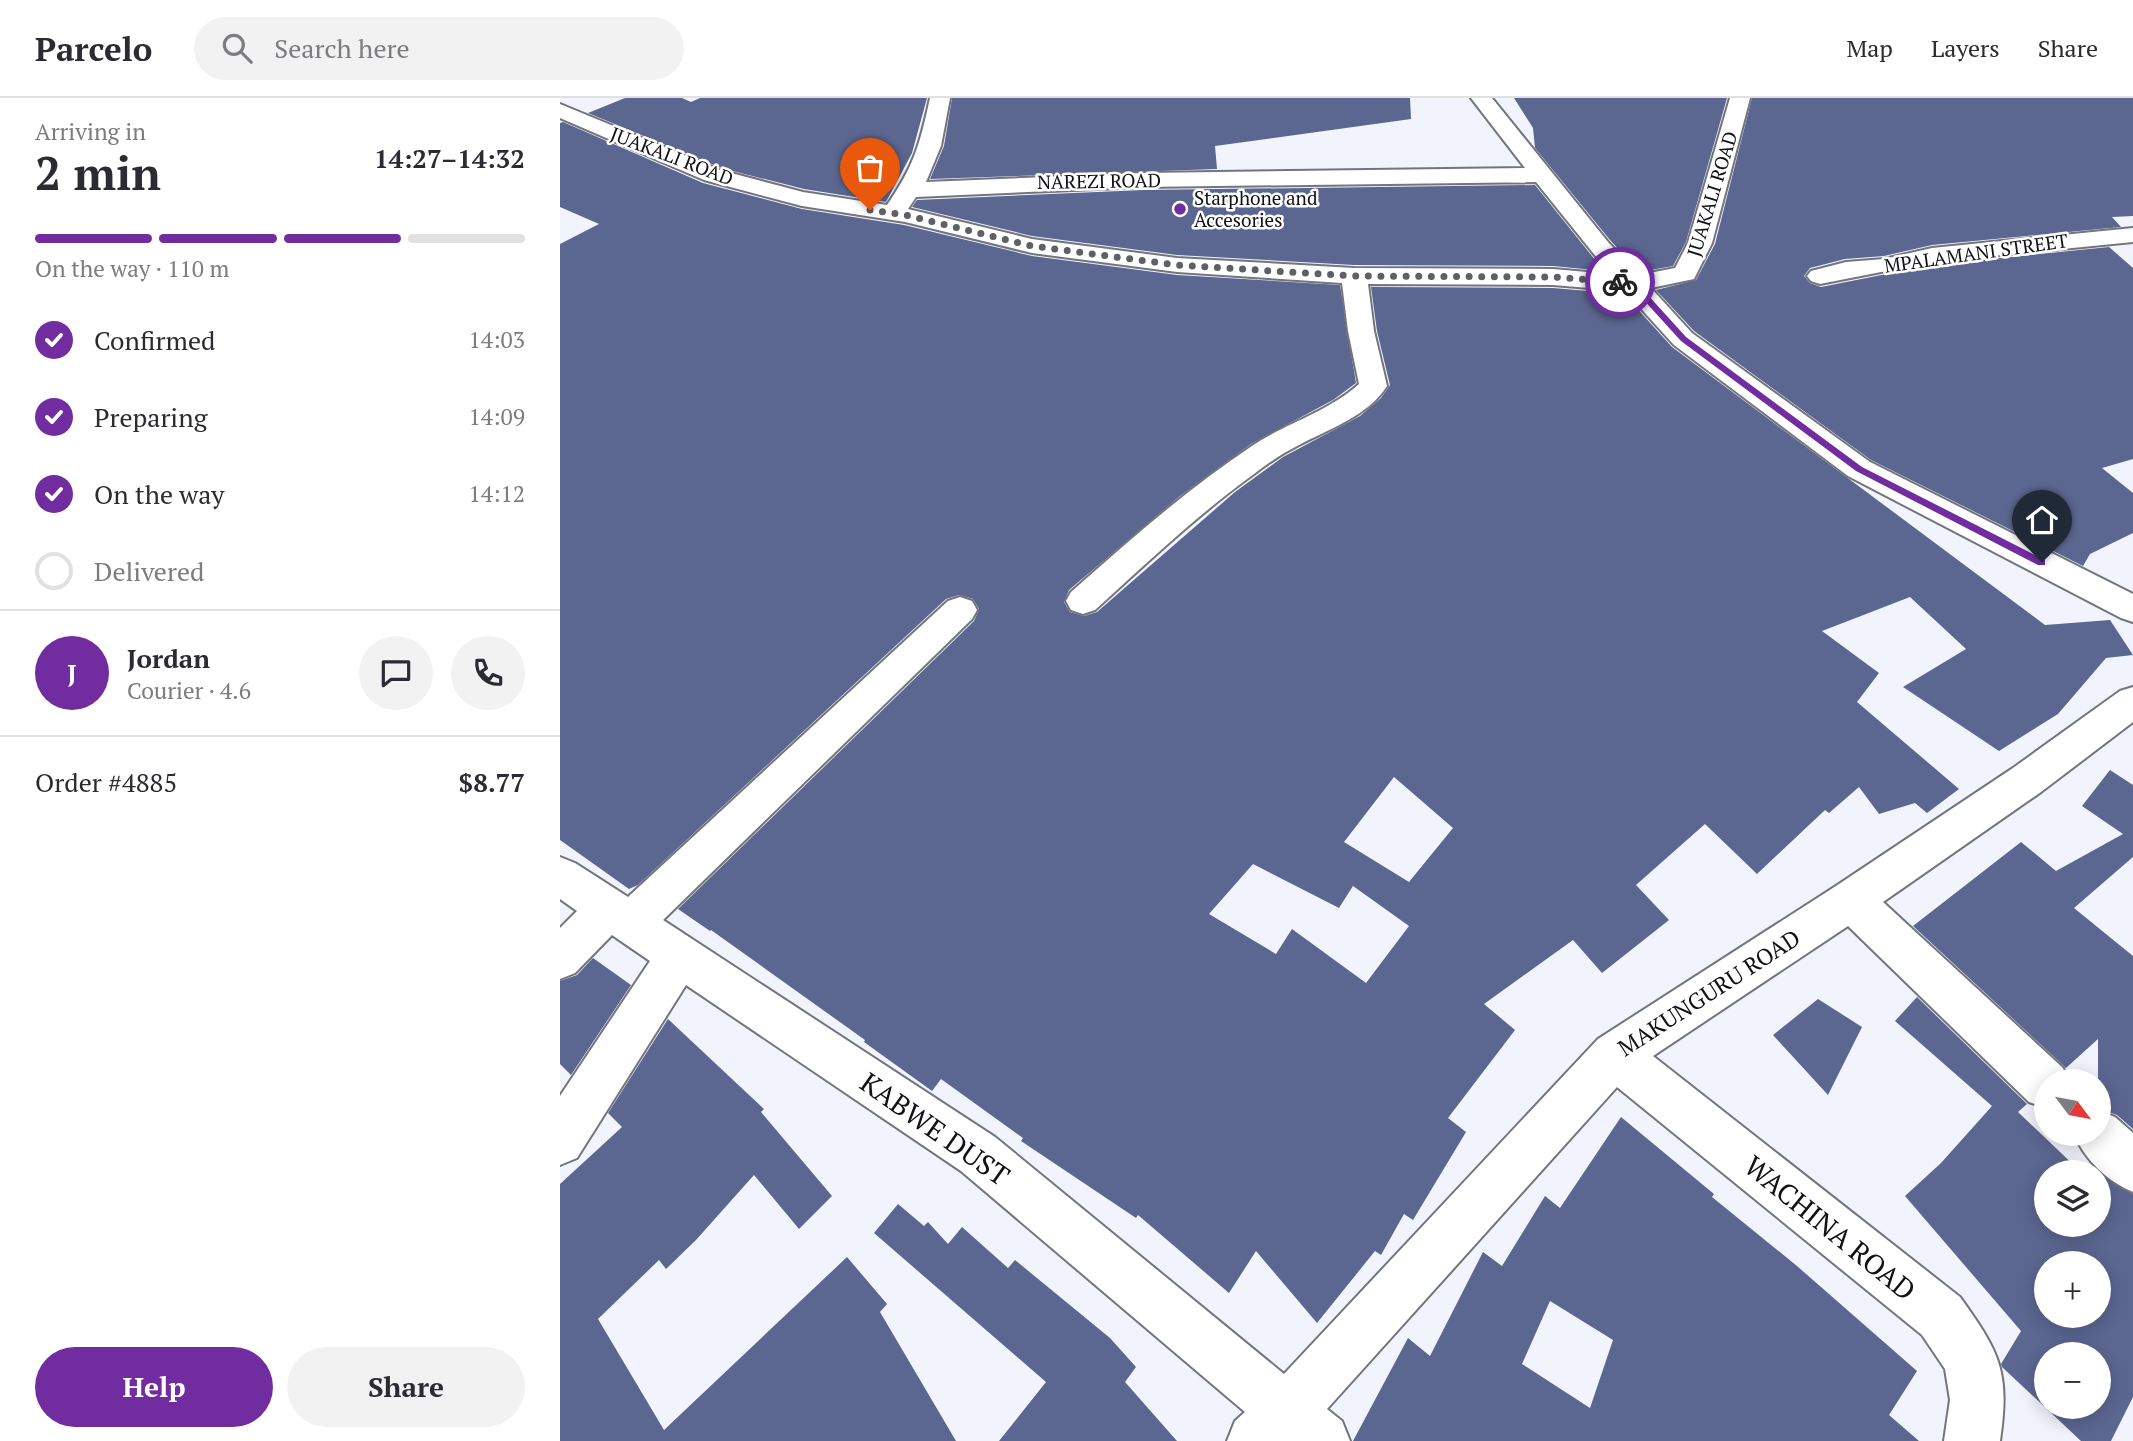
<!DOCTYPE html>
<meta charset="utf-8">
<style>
body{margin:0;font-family:"PT Serif",serif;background:#f2f2f3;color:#2b2b33;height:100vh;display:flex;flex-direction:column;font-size:26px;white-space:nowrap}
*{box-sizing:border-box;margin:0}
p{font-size:23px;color:#7c7c81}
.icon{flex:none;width:38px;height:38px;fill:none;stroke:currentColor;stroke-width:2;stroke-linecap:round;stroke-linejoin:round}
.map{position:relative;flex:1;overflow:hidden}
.details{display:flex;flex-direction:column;background:#fff;width:560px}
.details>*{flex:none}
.needle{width:46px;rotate:122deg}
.tools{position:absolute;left:1474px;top:971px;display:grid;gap:14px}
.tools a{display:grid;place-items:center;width:77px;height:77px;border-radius:50%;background:#fff;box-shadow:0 4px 18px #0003;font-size:35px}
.pin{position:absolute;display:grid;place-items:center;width:60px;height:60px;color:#fff;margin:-72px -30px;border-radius:50% 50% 50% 0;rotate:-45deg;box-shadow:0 0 7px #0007}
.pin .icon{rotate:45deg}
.courier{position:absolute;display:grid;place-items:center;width:70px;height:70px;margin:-35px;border:5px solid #712ca0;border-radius:50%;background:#fff;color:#222;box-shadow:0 2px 9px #0007}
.headline em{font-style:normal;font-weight:700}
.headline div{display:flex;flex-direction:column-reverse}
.headline{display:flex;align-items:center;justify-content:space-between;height:119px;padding:0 35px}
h1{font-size:46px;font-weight:700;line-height:52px}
.bar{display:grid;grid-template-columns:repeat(4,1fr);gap:10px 7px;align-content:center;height:84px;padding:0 35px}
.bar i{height:9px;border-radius:5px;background:#e1e1e2}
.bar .current{background:#712ca0}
.bar p{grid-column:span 4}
.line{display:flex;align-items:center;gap:18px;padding:0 35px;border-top:2px solid #e1e1e2}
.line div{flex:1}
.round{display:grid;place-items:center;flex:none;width:74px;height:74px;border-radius:37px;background:#f2f2f3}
ol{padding:0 35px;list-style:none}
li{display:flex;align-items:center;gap:21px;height:77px}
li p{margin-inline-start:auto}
li .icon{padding:7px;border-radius:50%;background:#712ca0;color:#fff;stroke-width:4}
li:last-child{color:#7c7c81}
li i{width:38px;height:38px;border:4px solid #e1e1e2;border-radius:50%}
.button{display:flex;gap:14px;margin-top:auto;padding:14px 35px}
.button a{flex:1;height:80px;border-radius:42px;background:#712ca0;color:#fff;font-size:28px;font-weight:700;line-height:80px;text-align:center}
.button a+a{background:#f2f2f3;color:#2b2b33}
header{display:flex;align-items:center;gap:42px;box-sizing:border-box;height:98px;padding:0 35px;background:#fff;border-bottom:2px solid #e1e1e2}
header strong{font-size:33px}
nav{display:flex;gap:38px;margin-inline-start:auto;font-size:24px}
.search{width:490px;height:63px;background:#f2f2f3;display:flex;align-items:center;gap:18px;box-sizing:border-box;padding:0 24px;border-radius:38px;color:#7c7c81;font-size:26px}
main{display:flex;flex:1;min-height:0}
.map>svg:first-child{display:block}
</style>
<header>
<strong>Parcelo</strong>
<div class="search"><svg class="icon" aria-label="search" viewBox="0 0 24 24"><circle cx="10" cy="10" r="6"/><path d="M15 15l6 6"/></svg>Search here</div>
<nav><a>Map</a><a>Layers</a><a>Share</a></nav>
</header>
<main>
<section class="details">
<div class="headline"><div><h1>2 min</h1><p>Arriving in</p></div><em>14:27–14:32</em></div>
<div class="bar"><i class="current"></i><i class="current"></i><i class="current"></i><i></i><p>On the way · 110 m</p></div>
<ol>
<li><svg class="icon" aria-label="check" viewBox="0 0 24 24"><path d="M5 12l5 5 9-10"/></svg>Confirmed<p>14:03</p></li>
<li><svg class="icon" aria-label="check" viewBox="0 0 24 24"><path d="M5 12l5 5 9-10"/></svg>Preparing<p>14:09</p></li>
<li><svg class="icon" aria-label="check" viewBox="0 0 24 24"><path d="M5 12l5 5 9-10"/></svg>On the way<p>14:12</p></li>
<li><i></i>Delivered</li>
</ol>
<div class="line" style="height:126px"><b class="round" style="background:#712ca0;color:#fff">J</b><div><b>Jordan</b><p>Courier · 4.6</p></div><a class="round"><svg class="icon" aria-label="chat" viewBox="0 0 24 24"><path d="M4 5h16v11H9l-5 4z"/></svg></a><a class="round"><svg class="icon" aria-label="phone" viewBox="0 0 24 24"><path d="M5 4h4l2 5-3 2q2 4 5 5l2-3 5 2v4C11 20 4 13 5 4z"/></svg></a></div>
<div class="line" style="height:91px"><div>Order #4885</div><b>$8.77</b></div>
<div class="button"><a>Help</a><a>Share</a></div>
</section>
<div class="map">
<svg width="1573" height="1343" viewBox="0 0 1573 1343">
<rect width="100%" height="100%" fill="#f1f4fd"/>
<!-- building -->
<g fill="#5c6791" fill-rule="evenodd">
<path d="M65,0H122L131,4L140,0H367L352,55L326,104L244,91L161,70L28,15Z"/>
<path d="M392,0H850L851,21L655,48L657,71L370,81L384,48Z"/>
<path d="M954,0H1167L1126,144L1113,168L1080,174L1050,142L975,50L973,30Z"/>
<path d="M1192,0H1573V118L1552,119L1561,129L1372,147L1324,158L1285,161L1250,170L1244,178L1250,185L1261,189L1372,167L1549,149L1573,170V361L1542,370L1573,395V435L1530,456L1523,468L1311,362L1134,233L1096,192L1136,182L1155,146Z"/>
<path d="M3,24L143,85L242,111L344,127L472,158L617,177L780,187L796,285L773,302L691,346L620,398L509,492L504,504L510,514L524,518L537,514L675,394L723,359L800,318L821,300L830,287L817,233L811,189L993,190L1064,196L1112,249L1485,527L1550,522L1573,557L1546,560L1498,616L1439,653L1343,589L1406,551L1350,499L1262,533L1319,575L1297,604L1399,691L1367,715L1355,705L1319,716L1299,689L1269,715L1265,712L1197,776L1145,726L1076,787L1109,822L1042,875L1013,842L924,906L955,932L888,1020L906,1034L853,1122L844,1116L821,1157L815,1153L757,1225L696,1153L669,1195L578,1117L576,1120L461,1043L463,1040L381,981L372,993L304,944L305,942L151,832L150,833L118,811L414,523L419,511L413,501L399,497L386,501L78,787L69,791L0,742V146L39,126L0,109V25ZM834,679L893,730L849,784L784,744ZM693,766L779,810L793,788L849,828L806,885L732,831L716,856L649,816Z"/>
<path d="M975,87L1044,173L993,168L794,167L617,157L472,138L352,109L357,102L583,92Z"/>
<path d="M1550,672L1573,687V759L1514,810L1573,858V1031L1557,1017L1538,1010V941L1506,970L1353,828L1461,744L1496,773L1563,736L1522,708Z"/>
<path d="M33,860L71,887L11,977L0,966V883L17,877Z"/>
<path d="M1357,899L1467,1006L1458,1014L1521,1074H1486V1127H1538V1074L1573,1096V1299L1551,1343H1521L1442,1269L1441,1266L1461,1233L1345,1098L1381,1065L1432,1008L1335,923ZM1486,1166H1538V1218H1486ZM1486,1256H1538V1309H1486Z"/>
<path d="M1258,901L1302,929L1268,997L1213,937Z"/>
<path d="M108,921L204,1011L201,1014L272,1098L239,1131L194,1077L136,1142L106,1171L99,1162L38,1221L104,1332L287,1159L327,1206L320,1214L396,1343H0V1086L62,1029L48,1015Z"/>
<path d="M1061,1019L1154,1096L1152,1099L1237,1168L1357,1273L1329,1317L1359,1343H793L848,1240L870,1258L923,1154L942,1168L985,1098L1000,1110ZM990,1203L1053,1242L1030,1310L962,1266Z"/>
<path d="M338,1106L364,1128L368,1124L388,1146L402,1129L448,1170L455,1162L550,1240L576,1269L565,1284L617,1343H439L486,1284L314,1135Z"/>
</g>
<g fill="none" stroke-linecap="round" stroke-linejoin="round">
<defs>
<g id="minor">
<path d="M370,0H390L381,48L366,84L583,75L965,70L911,0H932L1048,144L1079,177L1115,170L1128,145L1170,0H1190L1152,145L1134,181L1091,190L1132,235L1310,364L1573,496V524L1561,520L1288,378L1114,247L1065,193L993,187L808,186L814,233L827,288C808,318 769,331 739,347C723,355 708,365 694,376C637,417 587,465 535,512L523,516L511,512L506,503L511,494C569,443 627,391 692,348C726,325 768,314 799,286L788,233L782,185L617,174L472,155L345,124L242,108L144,82L0,20V6L160,72L243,94L327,107C354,68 360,46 370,0ZM976,84L1050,176L993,171L794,170L617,160L472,141L348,111L356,99L583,89Z"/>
<path d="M1573,130V144L1372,164L1260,186L1251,183L1247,178L1251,173L1286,164L1324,161L1372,150Z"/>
<path d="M400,499L412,503L417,512L412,521L103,822L435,1039L724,1276L1038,941L1276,788L1453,670L1560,593L1573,589V624L1481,694L1323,804L1503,970L1508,984H1486V1010L1469,1004L1288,828L1093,958L1400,1199C1440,1255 1450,1273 1440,1343H1384L1390,1302L1385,1271L1362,1237L1057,989L767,1311L782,1323L790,1343H667L675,1323L685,1314L401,1073L126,887L17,1060L0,1067V998L90,863L52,837L15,875L0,881V830L17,813L0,801V759L15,765L68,799L388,503Z"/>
<path d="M1538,1012L1555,1019L1573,1035V1094C1547,1083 1525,1062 1514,1036H1538Z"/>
</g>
</defs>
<!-- minor casing -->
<use href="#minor" stroke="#73757d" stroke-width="4"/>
<!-- minor -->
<use href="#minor" fill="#fff" fill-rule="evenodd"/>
</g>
<!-- route -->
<path fill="#712ca0" d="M1060,182L1076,184L1126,239L1302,369L1485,462V467H1478L1296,373L1121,243L1071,188L1057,186Z"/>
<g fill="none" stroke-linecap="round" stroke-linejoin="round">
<!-- done -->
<path stroke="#5f6066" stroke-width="7" stroke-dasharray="0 12.6" d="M310,112L345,117L472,148L617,167L794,178L993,179L1060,184"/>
</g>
<!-- markers -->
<circle fill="#712ca0" stroke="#fff" stroke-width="2.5" cx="620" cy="111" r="7"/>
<g text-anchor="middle" stroke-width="5" stroke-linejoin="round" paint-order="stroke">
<!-- far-street labels -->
<g font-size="19" fill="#101114" stroke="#fff">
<text transform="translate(112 58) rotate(21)" y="7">JUAKALI ROAD</text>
<text transform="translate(539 83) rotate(-1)" y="7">NAREZI ROAD</text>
<text transform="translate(1152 96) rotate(-73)" y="7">JUAKALI ROAD</text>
<text transform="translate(1416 155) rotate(-8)" y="7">MPALAMANI STREET</text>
</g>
<!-- far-poi labels -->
<g font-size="19" fill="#101114" stroke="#fff" text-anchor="start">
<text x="634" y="107">Starphone and<tspan x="634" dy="22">Accesories</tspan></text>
</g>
<!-- street labels -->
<g font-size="23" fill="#101114" stroke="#fff">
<text transform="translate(1149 895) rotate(-33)" y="8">MAKUNGURU ROAD</text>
</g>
<!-- near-street labels -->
<g font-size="28" fill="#101114" stroke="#fff">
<text transform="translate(375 1031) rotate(35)" y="10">KABWE DUST</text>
<text transform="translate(1270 1130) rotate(39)" y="10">WACHINA ROAD</text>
</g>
</g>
</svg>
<div class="tools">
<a><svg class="needle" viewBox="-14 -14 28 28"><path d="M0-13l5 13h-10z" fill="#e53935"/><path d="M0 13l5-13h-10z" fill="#7c7c81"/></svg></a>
<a><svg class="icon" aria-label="layers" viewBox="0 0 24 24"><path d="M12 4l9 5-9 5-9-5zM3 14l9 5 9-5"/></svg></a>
<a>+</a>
<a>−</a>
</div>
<div class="pin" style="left:310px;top:112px;background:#ea580c"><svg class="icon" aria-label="bag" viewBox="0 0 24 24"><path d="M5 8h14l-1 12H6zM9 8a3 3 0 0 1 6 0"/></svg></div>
<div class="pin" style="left:1482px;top:464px;background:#1f2937"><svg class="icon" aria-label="home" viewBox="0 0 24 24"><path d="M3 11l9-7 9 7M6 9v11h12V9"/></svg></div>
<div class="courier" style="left:1060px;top:184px"><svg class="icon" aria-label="bike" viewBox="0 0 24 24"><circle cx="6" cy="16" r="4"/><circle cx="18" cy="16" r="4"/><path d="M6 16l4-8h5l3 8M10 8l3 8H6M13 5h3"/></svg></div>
</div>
</main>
